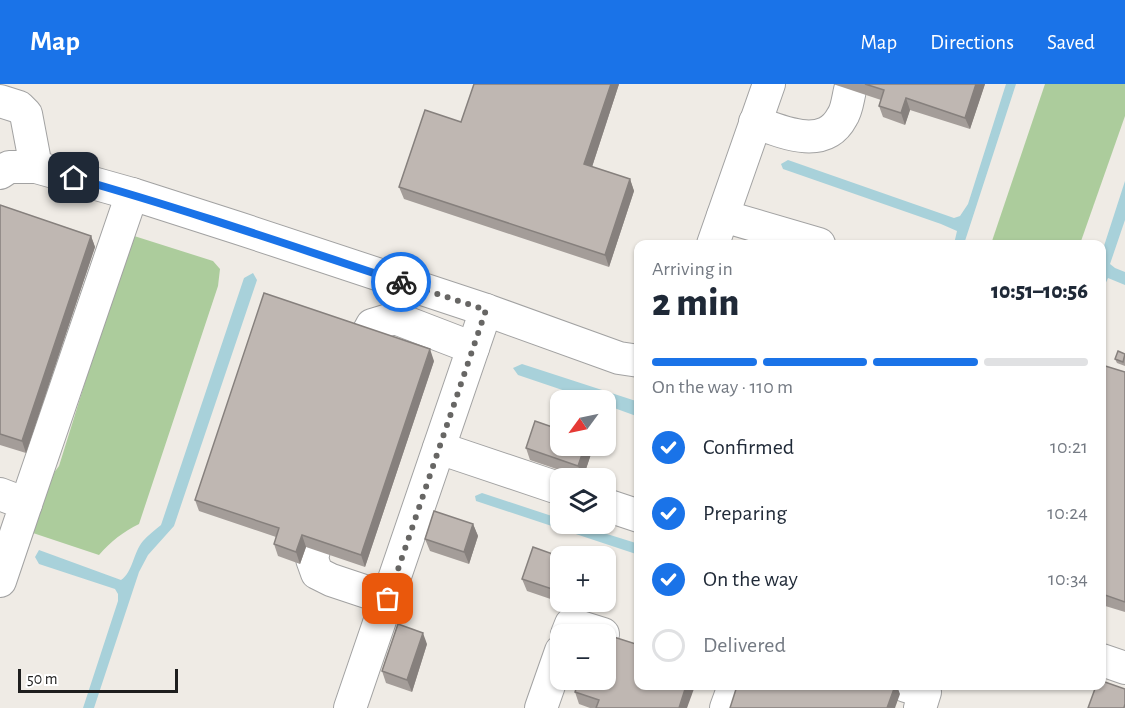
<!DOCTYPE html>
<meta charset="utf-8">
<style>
body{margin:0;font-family:"Alegreya Sans",sans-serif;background:#f6f6f7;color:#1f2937;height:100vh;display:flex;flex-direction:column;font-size:22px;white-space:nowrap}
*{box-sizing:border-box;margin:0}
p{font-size:20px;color:#747a83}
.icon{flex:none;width:33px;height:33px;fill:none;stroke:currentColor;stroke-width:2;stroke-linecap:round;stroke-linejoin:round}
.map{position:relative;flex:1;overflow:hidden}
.side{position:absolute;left:634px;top:156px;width:472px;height:450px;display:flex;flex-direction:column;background:#fff;border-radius:12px;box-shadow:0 2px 4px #0004}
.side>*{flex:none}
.needle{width:39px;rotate:237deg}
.controls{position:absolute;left:550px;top:306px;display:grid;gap:12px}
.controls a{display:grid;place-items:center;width:66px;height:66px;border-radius:12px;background:#fff;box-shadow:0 2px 4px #0004;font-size:30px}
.scale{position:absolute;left:18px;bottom:15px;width:160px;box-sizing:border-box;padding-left:6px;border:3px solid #1e1e1e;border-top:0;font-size:16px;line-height:21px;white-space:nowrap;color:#1e1e1e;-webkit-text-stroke:4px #fff;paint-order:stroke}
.pin{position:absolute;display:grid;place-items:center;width:51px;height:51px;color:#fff;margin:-26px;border-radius:12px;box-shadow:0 3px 9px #0006}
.courier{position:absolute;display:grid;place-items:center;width:60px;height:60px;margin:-30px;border:4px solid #1a73e8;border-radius:50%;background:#fff;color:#222;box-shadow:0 2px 8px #0007}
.overview em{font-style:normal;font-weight:800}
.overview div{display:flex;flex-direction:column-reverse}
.overview{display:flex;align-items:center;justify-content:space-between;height:102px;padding:0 18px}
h1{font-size:39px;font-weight:800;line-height:45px}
.bar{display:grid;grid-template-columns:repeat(4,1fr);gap:9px 6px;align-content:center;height:72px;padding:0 18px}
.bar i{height:8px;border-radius:4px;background:#e0e1e3}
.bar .on{background:#1a73e8}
.bar p{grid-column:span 4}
ol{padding:0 18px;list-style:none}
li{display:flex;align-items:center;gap:18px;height:66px}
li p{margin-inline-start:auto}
li .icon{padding:6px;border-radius:50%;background:#1a73e8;color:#fff;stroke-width:4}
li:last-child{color:#747a83}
li i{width:33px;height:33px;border:3px solid #e0e1e3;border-radius:50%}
header{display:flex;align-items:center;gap:36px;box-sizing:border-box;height:84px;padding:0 30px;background:#1a73e8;color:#fff}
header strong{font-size:28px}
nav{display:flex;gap:33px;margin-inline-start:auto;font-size:21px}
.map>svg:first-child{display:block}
</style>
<header>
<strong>Map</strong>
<nav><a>Map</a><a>Directions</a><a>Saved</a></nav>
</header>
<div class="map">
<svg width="1125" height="624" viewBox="0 0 1125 624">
<rect width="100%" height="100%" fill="#efebe5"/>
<!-- forest -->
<g fill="#accc9c">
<path d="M1045,0H1125V32L1080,160H991Z"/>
<path d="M131,151L213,177L220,185L218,202L139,440C123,448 111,457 99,471L27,447L47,398L59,382Z"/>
</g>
<!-- water -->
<g fill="#a8d1da">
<path d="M1006,0H1016L964,160H954L957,147L941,140L783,85L781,80L788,76L954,134L960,132L968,120Z"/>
<path d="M1125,97V136L1110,180L1115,184L1125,188V201L1108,194L1103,205V165Z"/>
<path d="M253,189L257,196L174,442L148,471L139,488L94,624H83L118,517V510L115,505L39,480L35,473L39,466L121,496C133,488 133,469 143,457C148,451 155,446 161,441L244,194Z"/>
<path d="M522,280L639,318V333L606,321V316H592L518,291L513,284Z"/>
<path d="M482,409L561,435V440H575L639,460V471L476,417L475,412Z"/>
</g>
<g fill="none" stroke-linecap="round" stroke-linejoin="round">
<defs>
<g id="minor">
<path d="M0,17L19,23L26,30L36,83"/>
<path d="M755,38C782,48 824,67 842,33C847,26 848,14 850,6"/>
<path d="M0,89L9,83H36L132,110L238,144L486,226L619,274L639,277"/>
<path d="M723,132L819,160"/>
<path d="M713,160L769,0"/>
<path d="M365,254L372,241L395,234L473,264"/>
<path d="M439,364L561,405"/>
<path d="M0,410L26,420L0,497"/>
<path d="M26,420L132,110"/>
<path d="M606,421L639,432"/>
<path d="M314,466L312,475L317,489L331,496L388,515"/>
<path d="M567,550L571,540L603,550"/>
<path d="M1102,576L1125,584"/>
<path d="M906,602L925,608L920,624"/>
<path d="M350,624L486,226"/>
<path d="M541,624L561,567"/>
<path d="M726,624L734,602"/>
</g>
</defs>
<!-- minor casing -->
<use href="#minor" stroke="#a2a2a2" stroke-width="34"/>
<!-- minor -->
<use href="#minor" stroke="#fff" stroke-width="32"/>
</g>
<!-- wall -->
<g fill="#a49d99">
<path d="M619,0L592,83L630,95L634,107L609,183L404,115L399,103L461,38Z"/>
<path d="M833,0H985L970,45L910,26L905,41L883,33L879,22L881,16Z"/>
<path d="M0,121L91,152L95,163L26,369L0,361Z"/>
<path d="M1125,270V282L1117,279L1115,275Z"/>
<path d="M434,277L365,483L306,463L300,480L278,472L274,460L276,453L199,427L195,416Z"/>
<path d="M1102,281L1125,288V528L1102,521Z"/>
<path d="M561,362H590L592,367L583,394L530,376L526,364Z"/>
<path d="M473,440L478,452L469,480L430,467L425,455Z"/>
<path d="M561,473V518H579L577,524L527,507L522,495Z"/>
<path d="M427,560L412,608L386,599L382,587Z"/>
<path d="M575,608L687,624H590L579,620Z"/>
</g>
<!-- shaded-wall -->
<g fill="#86807d">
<path d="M611,0H619L589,92L584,80Z"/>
<path d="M976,0H985L970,45L965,34Z"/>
<path d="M906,14L910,26L905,41L901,29Z"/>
<path d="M630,95L634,107L609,183L605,171Z"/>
<path d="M91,152L95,163L26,369L22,357Z"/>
<path d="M430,265L434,277L365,483L361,471Z"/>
<path d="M585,362H590L592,367L583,394L578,382Z"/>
<path d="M473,440L478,452L469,480L464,468Z"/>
<path d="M302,451L306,463L300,480L296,468Z"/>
<path d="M575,518H579L577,524Z"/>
<path d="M423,549L427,560L412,608L407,596Z"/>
<path d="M686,602H695L687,624H679Z"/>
<path d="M895,602H897L900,610L895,624H887Z"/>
</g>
<!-- building -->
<g fill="#bfb7b2" stroke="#86807d" stroke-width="1.5">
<path d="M474,0H611L584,80L630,95L605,171L399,103L425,26L461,38Z"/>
<path d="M865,0H976L965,34L906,14L901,29L879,22L884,6Z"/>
<path d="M0,121L91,152L22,357L0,350Z"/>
<path d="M264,209L430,265L361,471L302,451L296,468L274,460L279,444L195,416Z"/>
<path d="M1118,267L1125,270L1123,278L1115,275Z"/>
<path d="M1102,281L1125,288V518L1102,510Z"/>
<path d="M535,337L561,346V362H585L578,382L526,364Z"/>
<path d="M434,427L473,440L464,468L425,455Z"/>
<path d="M533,463L561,473V508L522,495Z"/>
<path d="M398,540L423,549L407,596L382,587Z"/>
<path d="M595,547L639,561V602H686L679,624H596L599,616L575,608L579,596H606V550H594Z"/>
<path d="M1102,597L1125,605V620L1124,624H1088L1096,602H1102Z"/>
<path d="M737,602H895L887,624H730Z"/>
</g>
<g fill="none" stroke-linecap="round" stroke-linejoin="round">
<!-- done -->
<path stroke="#676664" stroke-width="6" stroke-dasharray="0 10.8" d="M388,515L486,226L401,198"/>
<!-- route -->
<path stroke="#1a73e8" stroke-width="8" d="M74,94C184,125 292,162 401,198"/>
</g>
</svg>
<div class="controls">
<a><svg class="needle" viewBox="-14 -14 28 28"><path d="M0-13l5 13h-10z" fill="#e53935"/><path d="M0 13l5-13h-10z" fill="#747a83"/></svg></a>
<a><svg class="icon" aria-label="layers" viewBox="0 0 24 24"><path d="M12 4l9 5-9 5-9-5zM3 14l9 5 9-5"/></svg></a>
<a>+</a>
<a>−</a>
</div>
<div class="scale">50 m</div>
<div class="pin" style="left:388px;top:515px;background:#ea580c"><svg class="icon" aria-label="bag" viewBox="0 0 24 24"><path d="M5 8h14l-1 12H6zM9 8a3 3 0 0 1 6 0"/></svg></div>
<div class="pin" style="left:74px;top:94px;background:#1f2937"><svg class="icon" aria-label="home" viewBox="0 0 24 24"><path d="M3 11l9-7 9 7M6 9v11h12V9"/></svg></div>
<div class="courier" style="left:401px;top:198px"><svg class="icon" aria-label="bike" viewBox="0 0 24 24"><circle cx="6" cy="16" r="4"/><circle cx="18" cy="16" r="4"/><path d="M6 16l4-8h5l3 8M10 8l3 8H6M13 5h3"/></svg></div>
<section class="side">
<div class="overview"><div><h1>2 min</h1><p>Arriving in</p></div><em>10:51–10:56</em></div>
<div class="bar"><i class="on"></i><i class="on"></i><i class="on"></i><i></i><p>On the way · 110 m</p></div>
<ol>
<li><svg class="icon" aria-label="check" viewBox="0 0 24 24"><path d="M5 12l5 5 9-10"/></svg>Confirmed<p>10:21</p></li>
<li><svg class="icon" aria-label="check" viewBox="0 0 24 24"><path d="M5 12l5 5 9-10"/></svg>Preparing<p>10:24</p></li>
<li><svg class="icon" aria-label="check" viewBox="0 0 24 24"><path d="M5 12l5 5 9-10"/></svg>On the way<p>10:34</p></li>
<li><i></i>Delivered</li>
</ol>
</section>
</div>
